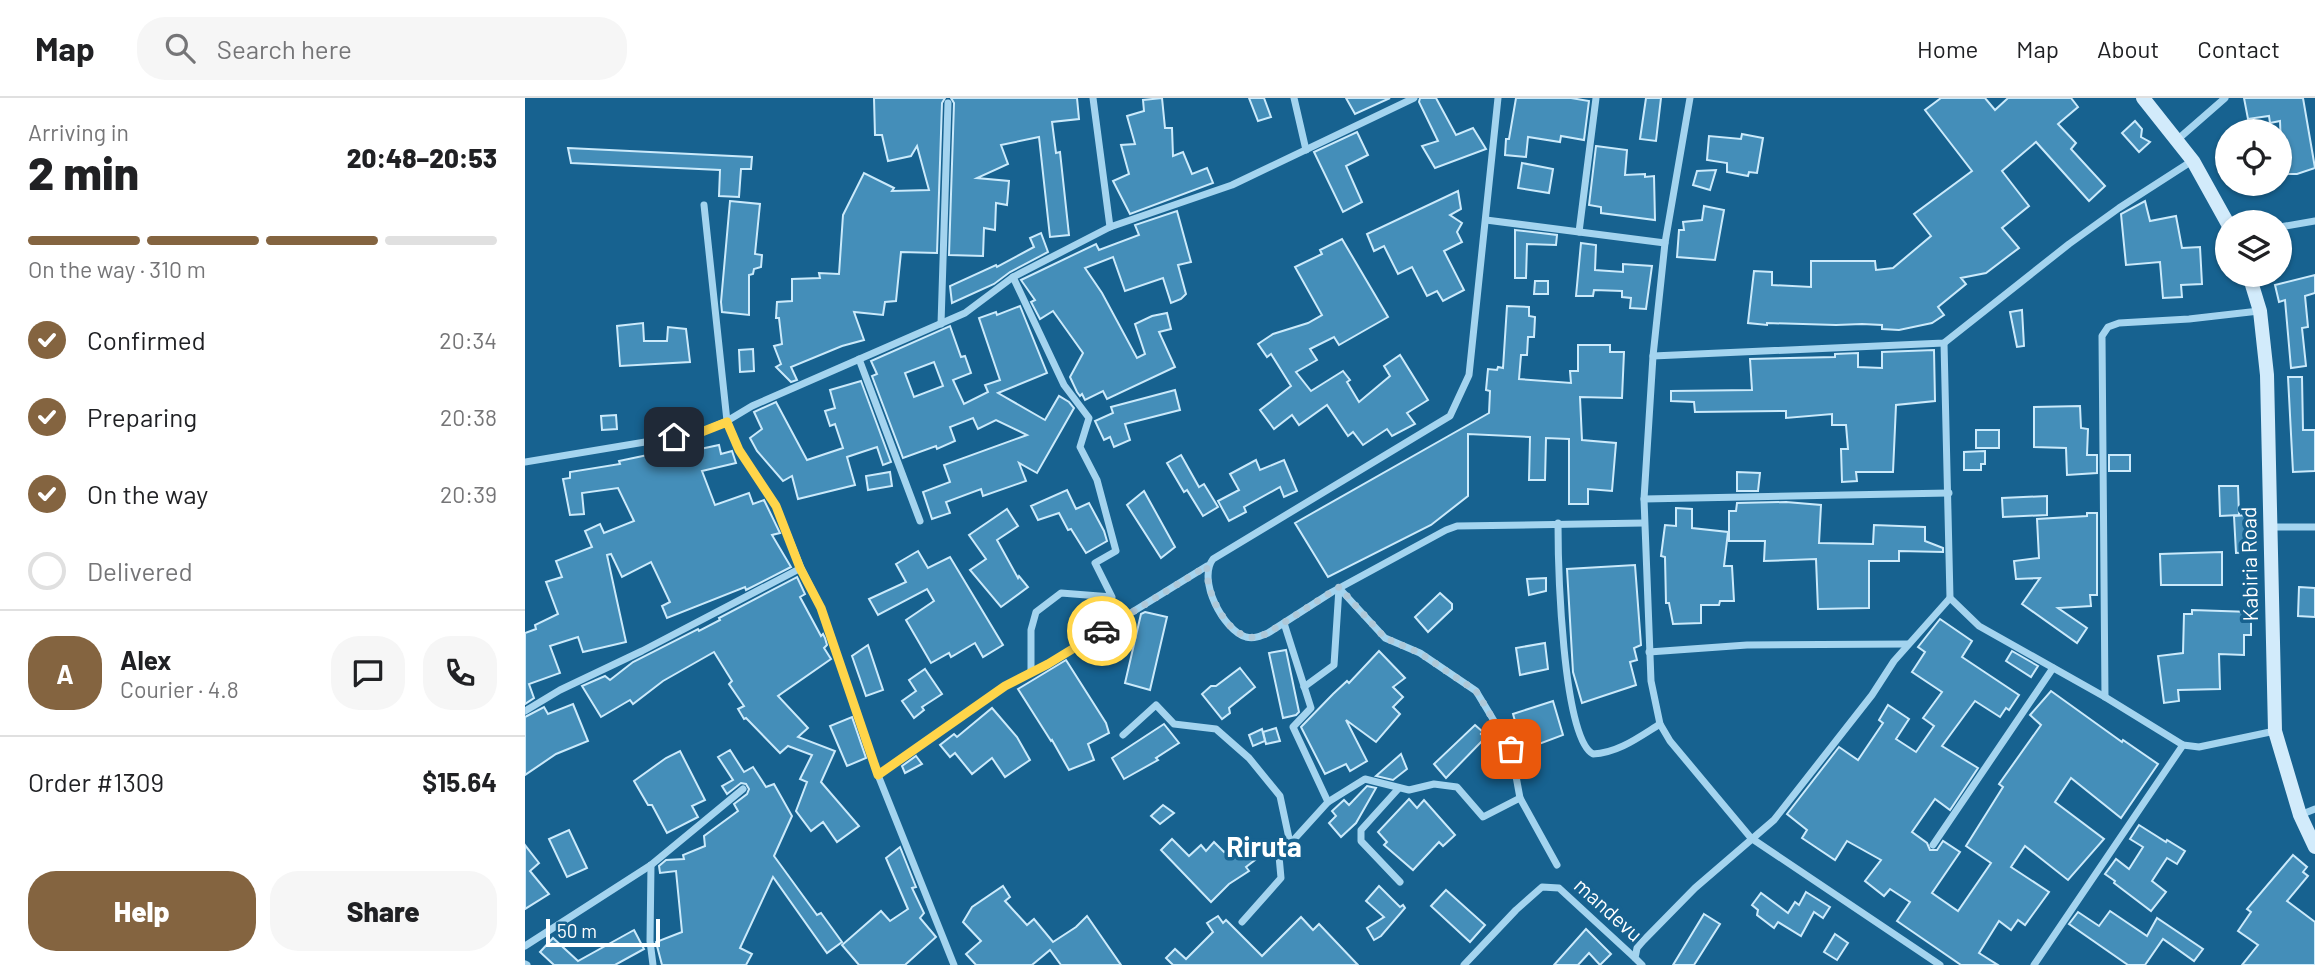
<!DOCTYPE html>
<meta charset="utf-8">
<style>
body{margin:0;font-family:Barlow,sans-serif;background:#f6f6f6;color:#202124;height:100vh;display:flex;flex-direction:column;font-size:26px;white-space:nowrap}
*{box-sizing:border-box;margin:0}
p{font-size:23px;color:#757577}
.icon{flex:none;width:38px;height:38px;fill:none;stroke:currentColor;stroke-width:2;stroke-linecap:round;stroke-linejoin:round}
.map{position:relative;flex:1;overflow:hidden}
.drawer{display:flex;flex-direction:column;background:#fff;width:525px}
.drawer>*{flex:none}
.fabs{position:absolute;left:1690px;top:21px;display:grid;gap:14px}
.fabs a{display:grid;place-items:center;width:77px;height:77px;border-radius:50%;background:#fff;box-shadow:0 2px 5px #0004;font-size:35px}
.scale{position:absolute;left:21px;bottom:18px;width:114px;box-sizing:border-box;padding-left:7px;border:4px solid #fff;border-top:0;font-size:19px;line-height:24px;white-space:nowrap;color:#fff;-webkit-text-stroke:5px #176290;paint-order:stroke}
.pin{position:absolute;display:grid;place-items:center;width:60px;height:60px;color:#fff;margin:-30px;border-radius:14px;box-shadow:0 4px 10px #0006}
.courier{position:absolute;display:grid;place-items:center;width:70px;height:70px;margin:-35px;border:5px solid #ffd54a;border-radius:50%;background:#fff;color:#222;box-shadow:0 2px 9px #0007}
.overview em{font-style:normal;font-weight:800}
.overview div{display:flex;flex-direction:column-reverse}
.overview{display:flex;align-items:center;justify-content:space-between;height:119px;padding:0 28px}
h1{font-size:46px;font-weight:800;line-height:52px}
.bar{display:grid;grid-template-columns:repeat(4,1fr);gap:10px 7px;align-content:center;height:84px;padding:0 28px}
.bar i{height:9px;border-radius:5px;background:#e0e0e0}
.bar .current{background:#846440}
.bar p{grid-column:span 4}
.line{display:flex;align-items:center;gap:18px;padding:0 28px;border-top:2px solid #e0e0e0}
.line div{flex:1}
.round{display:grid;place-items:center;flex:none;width:74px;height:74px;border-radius:28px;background:#f6f6f6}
ol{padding:0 28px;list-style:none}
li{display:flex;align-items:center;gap:21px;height:77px}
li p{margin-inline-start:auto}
li .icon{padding:7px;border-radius:50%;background:#846440;color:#fff;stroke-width:4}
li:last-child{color:#757577}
li i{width:38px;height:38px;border:4px solid #e0e0e0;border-radius:50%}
.cta{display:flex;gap:14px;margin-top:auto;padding:14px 28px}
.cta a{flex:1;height:80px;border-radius:28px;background:#846440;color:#fff;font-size:28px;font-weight:800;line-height:80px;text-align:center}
.cta a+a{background:#f6f6f6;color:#202124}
header{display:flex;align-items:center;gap:42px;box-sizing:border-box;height:98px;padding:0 35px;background:#fff;border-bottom:2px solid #e0e0e0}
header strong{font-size:33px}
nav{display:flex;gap:38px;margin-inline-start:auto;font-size:24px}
.search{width:490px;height:63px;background:#f6f6f6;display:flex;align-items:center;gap:18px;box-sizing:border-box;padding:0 24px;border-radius:28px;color:#757577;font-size:26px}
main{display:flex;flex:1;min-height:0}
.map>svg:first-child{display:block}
</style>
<header>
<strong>Map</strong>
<div class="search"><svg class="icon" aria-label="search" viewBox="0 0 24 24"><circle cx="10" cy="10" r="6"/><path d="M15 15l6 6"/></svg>Search here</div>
<nav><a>Home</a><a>Map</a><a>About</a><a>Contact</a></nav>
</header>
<main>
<section class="drawer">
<div class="overview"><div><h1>2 min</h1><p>Arriving in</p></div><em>20:48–20:53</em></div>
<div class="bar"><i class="current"></i><i class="current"></i><i class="current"></i><i></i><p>On the way · 310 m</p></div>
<ol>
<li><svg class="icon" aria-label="check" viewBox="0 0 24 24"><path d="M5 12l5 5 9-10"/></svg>Confirmed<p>20:34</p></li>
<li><svg class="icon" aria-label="check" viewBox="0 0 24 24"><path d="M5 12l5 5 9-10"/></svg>Preparing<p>20:38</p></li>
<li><svg class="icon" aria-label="check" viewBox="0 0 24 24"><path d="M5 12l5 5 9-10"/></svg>On the way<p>20:39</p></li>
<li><i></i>Delivered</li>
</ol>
<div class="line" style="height:126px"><b class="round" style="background:#846440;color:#fff">A</b><div><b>Alex</b><p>Courier · 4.8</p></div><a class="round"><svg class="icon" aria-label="chat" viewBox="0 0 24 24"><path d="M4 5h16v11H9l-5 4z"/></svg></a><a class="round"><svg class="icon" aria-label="phone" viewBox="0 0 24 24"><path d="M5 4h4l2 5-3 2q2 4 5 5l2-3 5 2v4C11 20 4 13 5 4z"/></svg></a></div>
<div class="line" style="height:91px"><div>Order #1309</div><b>$15.64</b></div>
<div class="cta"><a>Help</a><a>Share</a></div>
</section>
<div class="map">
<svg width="1790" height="867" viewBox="0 0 1790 867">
<rect width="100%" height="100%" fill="#176290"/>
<!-- building -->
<g fill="#448eb9" stroke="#cbeafb" stroke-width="2" fill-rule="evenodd">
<path d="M349,0H420L417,5L412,155L376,154L371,203L360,204L358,217L329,214L339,242L317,248L266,269L272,282L266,284L251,269L256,266L249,248L257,246L254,220H251L252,204L267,203V181L295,180L294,175L314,176L318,117L339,75L369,90L367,93L404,92L392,48L386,58L363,63L357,37H350Z"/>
<path d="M426,0H552L554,21L527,24L531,55L535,54L544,137L525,139L514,39L476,47L483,66L452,80L484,83L482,107L471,105L470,132L459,130L458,158L424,157L429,5Z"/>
<path d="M637,0L640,30H647L648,58L658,54L667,76L682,70L688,85L605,116L588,83L604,76L596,47L610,46L602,18L619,13L618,2Z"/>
<path d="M724,0H739L746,19L733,23Z"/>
<path d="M821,0H865L830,16Z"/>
<path d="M895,0H911L931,37L948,30L961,51L910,70L897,48L913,43L894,4Z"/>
<path d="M991,0H1046L1064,3L1059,42L1036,38L1035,44L1003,39L1001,59L980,57L981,41H984Z"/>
<path d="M1121,0H1136L1131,43L1115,41Z"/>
<path d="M1416,0H1460L1470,12L1483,0H1546L1553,9L1533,26L1551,45L1546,51L1580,88L1564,103L1511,44L1477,73L1504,108L1477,130L1494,150L1461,175L1436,180L1441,186L1413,209L1419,217L1407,225L1374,232L1357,231V227L1337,226L1311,227L1242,225V227L1223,225L1229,173L1247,174V187L1286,189V163H1350L1351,172L1368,170L1406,138L1389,116L1447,73L1400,12Z"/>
<path d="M1719,0H1778L1790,70L1772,76H1757L1755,23L1745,25L1744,18L1723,21Z"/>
<path d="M1610,23L1617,31L1616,39L1625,44L1614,54L1597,35Z"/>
<path d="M832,34L843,57L821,68L837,104L818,114L789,54Z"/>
<path d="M1217,36L1238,40L1232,75L1224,74L1223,78L1202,74V65L1182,62L1184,38L1216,41Z"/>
<path d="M1071,48L1102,52L1100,77L1120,76V79L1129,78L1130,122L1076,115V109L1064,107Z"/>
<path d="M43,50L227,59L226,71H216L214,99L194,98L195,72L46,65Z"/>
<path d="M997,65L1028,71L1024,95L993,90Z"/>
<path d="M1191,72L1185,92L1168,87L1172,73Z"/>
<path d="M933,93L936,111L925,117L937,125L932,134L937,144L919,153L939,192L918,203L912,193L902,198L887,169L873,176L859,148L849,153L842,136Z"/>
<path d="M205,103L235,106L230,156L237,157L236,169L229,171L228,176L224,177V217L197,214L196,204Z"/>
<path d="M1620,103L1625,123L1651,118L1657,150L1675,149L1677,186L1656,187L1657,199L1638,200L1635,164L1601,167L1596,116Z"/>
<path d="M1179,108L1199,112L1190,162L1152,159L1154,132H1159L1158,124L1177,122Z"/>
<path d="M652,113L666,164L653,167L661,196L656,201L646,205L638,180L600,193L588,159L560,170L577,195L612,260L620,256L610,226L627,218L642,215L646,231L634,234L650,269L582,301L578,293L560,302L557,296L555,298L552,294L545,279L558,255L528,213L515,221L506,204L510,202L496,182L571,146L574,152L614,137L610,127Z"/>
<path d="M990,132L1032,137L1031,147L1002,146L1001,180H990Z"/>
<path d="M516,135L523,154L485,174L469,186L427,205L425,188L471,167L472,169L509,149L505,140Z"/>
<path d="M817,141L863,219L814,247L809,239L785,251L792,262L771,274L786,293L818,273L825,282L822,284L834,304L865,278L859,268L875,257L903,302L882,315L890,326L867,338L862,331L838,347L828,334L823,338L802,307L774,327L767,317L749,331L735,312L766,288L746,256L742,259L733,246L748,236L783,225L797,217L770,169L797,156L795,152Z"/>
<path d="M1056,145L1071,147L1070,172L1098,174V166L1127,168L1121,211L1105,210L1106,200L1097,199V193L1069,192L1068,198H1051Z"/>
<path d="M1790,177V195L1780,198L1783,229L1777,230L1781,268L1766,270L1760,202L1754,204L1750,187Z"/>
<path d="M1010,183H1023V196H1009Z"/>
<path d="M495,208L522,275L473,295L520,322L534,298L544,304L549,310L512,375L494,365L501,383L458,398L456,391L421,404L425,415L407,421L398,394L425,384L419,367L502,337L471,322L453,331L448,320L425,329L430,343L412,351L411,348L378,360L347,278L352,276L346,263L425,228L436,259L440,258L446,275L428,282L439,306L463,294L460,287L475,282L454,220L471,214L472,217ZM409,264L418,288L389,299L380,275Z"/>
<path d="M982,208L1004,209V218L1010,219L1009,239H1003L1002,257H996L994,281L1046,285L1045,273H1053V247H1085V254H1099L1097,300L1055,299L1057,342L1091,345L1087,393L1063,391V406H1044V341L1021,340L1020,382H1004L1005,339L943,336V398L906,427L803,479L770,425L964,315L965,293L961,292L963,271L972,272L973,269L978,270Z"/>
<path d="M1497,212L1499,248L1492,249L1485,214Z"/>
<path d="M118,225L119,243H142L143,229L161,231L165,264L95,268L92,228Z"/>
<path d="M228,251L229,273L215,274L214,252Z"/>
<path d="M1409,252L1410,303L1371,307L1368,374H1331L1332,383L1317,384L1316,351H1323L1321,327H1307V316L1261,320V313L1170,314L1169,304L1146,303V293L1227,292L1225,261L1310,259V256L1333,255V269L1357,270V254Z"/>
<path d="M1763,279H1777L1778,332H1790V373L1768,374Z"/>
<path d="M336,283L366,364L358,367L352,349L322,359L330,387L273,401L267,378L258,383L232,353L225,340L237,331L229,314L251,304L282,362L318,350L310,326L305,328L300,313L310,310L305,292Z"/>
<path d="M650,292L655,312L600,326L605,342L589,349L585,339L579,342L570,323L588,315L586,309Z"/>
<path d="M1555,308L1556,330L1563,331L1562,357H1572V375L1542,377L1541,350L1509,349V309Z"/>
<path d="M91,317L92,331L77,332L76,318Z"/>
<rect x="1451" y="332" width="23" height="18"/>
<path d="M194,347L196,356L207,353L211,365L177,373L190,407L224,395L228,406L239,402L255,435L247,437L266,469L221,492L220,489L142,520L137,508L145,504L126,464L97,479L86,456L82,457L101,544L58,554L53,539L25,548L35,575L4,586L9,600L0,606V535L11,531L10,527L33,516L21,484L37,479L31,463L67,449L60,433L75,426L79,435L109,423L93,390L57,395L59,416L45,417L38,381L45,380V374L95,366L94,363L137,354L138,361L162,359L161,354Z"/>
<path d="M1460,353V366H1456V372H1439V354Z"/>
<path d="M656,357L674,389L679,386L693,409L678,418L662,392L659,394L642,365Z"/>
<rect x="1584" y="357" width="21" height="16"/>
<path d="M731,362L735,372L759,362L772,393L759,399L755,389L719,409L721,414L704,423L693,403L714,392L705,376Z"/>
<path d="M365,374L367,388L343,392L341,378Z"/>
<path d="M1212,374L1235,375L1233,393H1212Z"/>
<path d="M1694,388H1713L1714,417L1695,418Z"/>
<path d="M542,392L551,411L564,405L579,433L582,443L561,455L546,431L543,432L534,415L513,422L506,408Z"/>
<path d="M619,393L650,449L636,460L602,407Z"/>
<path d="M1522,398V417L1478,419L1477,400Z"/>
<path d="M1261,404L1296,407L1294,445L1348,446L1349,427L1400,429V443L1418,450V454L1374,453V463H1344V510L1293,511L1291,461L1239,463L1240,443H1204V413H1211L1212,405Z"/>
<path d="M1151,410L1167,411V430L1203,434L1199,468H1207L1209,503H1195L1194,507H1176V525L1148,526L1144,505H1141L1140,459L1136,458L1140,427L1151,428Z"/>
<path d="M482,411L493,428L472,442L493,480L494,478L503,489L476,509L445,472L461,461L444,437Z"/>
<path d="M1562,415H1572V497H1565L1566,508L1533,510L1562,530L1552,545L1497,506L1515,480L1491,481L1489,463L1514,460L1512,421L1562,418Z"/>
<path d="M1724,417L1726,454L1711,455L1709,418Z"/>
<path d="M393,453L403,470L425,459L478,547L458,559L450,545L426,559L424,555L406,565L381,522L409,503L402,491L353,517L344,501L381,484L371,466Z"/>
<path d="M1697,454V487H1636L1635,456Z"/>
<path d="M1110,467L1116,547L1109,550L1112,562L1105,564L1111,587L1057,605L1048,574L1042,471Z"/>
<path d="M272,479L280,496L275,499L296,538L298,536L300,540L302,547L299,550L306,561L253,598L283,630L273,639L310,653L296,684L334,728L312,744L298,724L286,733L271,713L282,684L275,681L287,657L263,648L255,655L221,620L219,621L213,611L219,608L204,586L207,583L189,554L138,583L108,606L105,602L76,619L57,588L80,578L85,582L108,564L173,531L174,533L195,522L194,520Z"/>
<path d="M1021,480V493L1004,497L1002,481Z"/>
<path d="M1774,489L1790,490V519L1773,518Z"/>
<path d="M915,495L927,506V511L903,534L890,519Z"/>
<path d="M1667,512L1726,514V537H1719V557L1694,556L1695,591L1653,592L1654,603L1639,605L1633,558L1658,555L1659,516H1667Z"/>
<path d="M620,514L642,519L625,592L600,585L616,516Z"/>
<path d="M1415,521L1447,543L1437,559L1494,597L1484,612L1481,610L1475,619L1450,603L1417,648L1453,670L1425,712L1410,701L1387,734L1402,745L1405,752H1412L1418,743L1435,754L1407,795L1433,813L1466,765L1441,748L1478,689L1474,686L1516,627L1505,617L1526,593L1597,644L1598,642L1633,666L1596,720L1546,680L1530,704L1579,741L1543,782L1500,748L1486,769L1524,794L1500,827L1493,822L1486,832L1474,823L1454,855L1473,867H1436L1372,823L1385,804L1365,791L1359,798L1340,783L1356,762L1322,743L1310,762L1277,740L1282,732L1262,716L1314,649L1333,662L1358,625L1354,622L1363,607L1384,621L1371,641L1391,654L1409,628L1398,620L1417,594L1387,574L1400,554L1393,549Z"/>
<path d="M1020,545L1023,571L995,577L991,550Z"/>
<path d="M343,547L358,592L341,598L327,558Z"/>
<path d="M761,552L774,614L771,617L758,620L744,555Z"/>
<path d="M854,553L880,580L868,589L878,599L868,609L875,616L851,644L821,622L842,663L825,673L821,666L800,676L776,629L808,596L822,583L824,585Z"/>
<path d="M1487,553L1513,568L1506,579L1481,563Z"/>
<path d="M541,562L581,625L584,635L563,646L569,662L544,672L527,642L526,643L493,591Z"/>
<path d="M715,570L730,589L704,610L705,615L697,621L677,596L686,588H691Z"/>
<path d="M400,571L417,596L397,609L399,612L389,620L377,603L391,593L384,582Z"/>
<path d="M1028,603L1038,637L1006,649L999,628L992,630L988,616Z"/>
<path d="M48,606L63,643L31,656L0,677V619L19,609L23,616Z"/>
<path d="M467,610L492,639L505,662L480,679L467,660L447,676L430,655L425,659L415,647L429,636L432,639Z"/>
<path d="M327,619L341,660L322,668L305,628Z"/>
<path d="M639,626L654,645L631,660L633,662L599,681L587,660Z"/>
<path d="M950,627L958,634L956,636L960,640L921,680L909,666Z"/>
<path d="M751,630L755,643L741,646L738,634Z"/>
<path d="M737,631L740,643L728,648L724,637Z"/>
<path d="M205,652L219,674L228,669L241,689L249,686L267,718L249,758L292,817L296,815L317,844L302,855L248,779L215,850L227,856L221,867H137L131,844L157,834L151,773L135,775L134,768L141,762L159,761L158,757L180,748L179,738L213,713L209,706L222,696L224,691L221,686L216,685L202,696L197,688L208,682L193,659Z"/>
<path d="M155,653L180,702L167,708L173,719L142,735L127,707H123L109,683L141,660Z"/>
<path d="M876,656L882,671L868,682L851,678Z"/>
<path d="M391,658L397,666L380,675L377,668Z"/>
<path d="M842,688L851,690L831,725L816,739L804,725L811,718L807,713L819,702L824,707Z"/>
<path d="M884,701L892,710L899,702L930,737L918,748L914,744L888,772L859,747L862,744L853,734Z"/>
<path d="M638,707L649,715L635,726L626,718Z"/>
<path d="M1614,727L1641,744L1642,742L1660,753L1652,766L1642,760L1627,783L1641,794L1626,813L1589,785L1590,783L1580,776L1591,761L1604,771L1618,749L1605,741Z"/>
<path d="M44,732L62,770L42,779L24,741Z"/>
<path d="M647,741L664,758L676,747L681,753L689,744L699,754L716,742L730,762L721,769L724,773L704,786L686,804L636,752Z"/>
<path d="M0,747L14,765L5,773L24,796L0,811Z"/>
<path d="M375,749L391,789L387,790L399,815L395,820L411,839L380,867H334L317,847L356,813L365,823L383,811L361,760Z"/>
<path d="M1768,757L1782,769L1778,774L1783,778L1762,803L1790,824V867H1717L1733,847L1713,833L1726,814L1722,811Z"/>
<path d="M478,788L485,799L480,803L502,827L509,821L528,844L551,829L562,818L596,867H536L525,852L507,867H451L441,856L456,843L438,824L447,809Z"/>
<path d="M854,788L875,809L878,807L880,810L856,838L849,842L842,830L859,819L841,803Z"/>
<path d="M921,792L960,827L945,844L906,808Z"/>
<path d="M1281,794L1305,809L1298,820L1289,814L1276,838L1253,824L1249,830L1232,817L1233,812L1227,807L1236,795L1263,815L1270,804L1274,807Z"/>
<path d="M1585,813L1622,838L1632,820L1678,851L1669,863L1638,841L1620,867H1603L1544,826L1553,814L1574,828Z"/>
<path d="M1179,816L1195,826L1169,867H1148Z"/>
<path d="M693,818L698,825L701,822L737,858L776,819L788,832L794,826L833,867H648L641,860L650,851L661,861L688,834L682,825Z"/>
<path d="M1061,831L1086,856L1075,867L1064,855L1053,867H1029Z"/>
<path d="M109,832L119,851L90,867H29L15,854L28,840L53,863Z"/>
<path d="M1310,836L1323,845L1312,862L1299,854Z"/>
</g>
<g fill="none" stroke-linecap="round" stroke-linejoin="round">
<!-- street -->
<g stroke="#a4d4ef" stroke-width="7">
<path d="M568,0L585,129"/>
<path d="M769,0L781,52"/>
<path d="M973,0L944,277L925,318L688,461C672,482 698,532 721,539C729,541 736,538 743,535L807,494L921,432L932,428L1119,425"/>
<path d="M1165,0L1140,145L1128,258L1119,401L1126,583L1135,626L1145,643L1226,740L1415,867"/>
<path d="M1652,42L1700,0"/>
<path d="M179,107L202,323L214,352L251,408L276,470L296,510L353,677L429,867"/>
<path d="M961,122L1140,145"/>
<path d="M1755,129L1790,123"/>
<path d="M1054,134L1071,0"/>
<path d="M488,179L539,287L564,320L555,349L572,382L591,453L570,465L587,499L536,495L511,514L506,532V575"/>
<path d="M416,226L423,5"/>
<path d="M1419,245L1425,500L1454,528L1580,599L1658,647L1674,649L1750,633"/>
<path d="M1128,258L1419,245L1544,146L1594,110L1667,63"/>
<path d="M334,261L395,423"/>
<path d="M0,364L174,335L202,323L227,308L440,215L488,179L585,129L707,87L889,0"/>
<path d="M1119,401L1424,395"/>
<path d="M1033,425C1033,463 1037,640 1068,656C1093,655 1114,639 1135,626"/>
<path d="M1746,429H1790"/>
<path d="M814,490L860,540L895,555L951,593L986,651L995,700"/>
<path d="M1124,554L1222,547L1383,546"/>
<path d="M779,589L809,567L814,490"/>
<path d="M1580,599L1577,238L1583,229L1594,225L1664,221L1734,213"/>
<path d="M0,613L35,592L117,553L276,470"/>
<path d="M598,637L631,607L649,626L691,631L724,660L755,698L765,745"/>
<path d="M353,677L480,588L523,566L682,468"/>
<path d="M874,690L836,732V743L875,784"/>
<path d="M803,704L840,681L884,692L909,686L932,689L958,719L995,700L1032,767"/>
<path d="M1775,717L1790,711"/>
<path d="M1408,747L1528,570"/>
<path d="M126,767L125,843L128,867"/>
<path d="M717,824L756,780L754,758L803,704L768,629L786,610L759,525"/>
<path d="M0,848L126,767L218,691"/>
<path d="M0,866L2,867"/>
<path d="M939,867L991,812L1017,789L1034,790L1110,860"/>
<path d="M1117,867L1110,860L1112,850L1118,843L1170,790L1249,722L1347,597L1369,563L1425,500"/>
<path d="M1509,867L1658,647"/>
</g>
<!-- secondary -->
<g stroke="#d2ebfb" stroke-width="14">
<path d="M1618,0L1668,63L1703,126"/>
<path d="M1724,177L1735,213L1742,277L1750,633L1775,717L1790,749"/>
</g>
</g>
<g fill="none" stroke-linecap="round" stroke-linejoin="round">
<!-- done -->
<path stroke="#aec8d8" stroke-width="7" stroke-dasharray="0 12.6" d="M577,533L682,468C680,491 698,531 721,538C728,541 736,538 743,535L814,489L860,540L895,555L951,593L986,651"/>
<!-- route -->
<path stroke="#ffd54a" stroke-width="9" d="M149,339L174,335L202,324L214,352L251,408L275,470L296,510L353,677L480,588L523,566L577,533"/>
</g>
<g text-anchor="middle" stroke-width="7" stroke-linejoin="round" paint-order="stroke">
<!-- street labels -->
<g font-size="21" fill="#fff" stroke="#176290">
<text transform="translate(1725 466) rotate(-91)" y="7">Kabiria Road</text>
<text transform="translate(1083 812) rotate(42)" y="7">mandevu</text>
</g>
<!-- district labels -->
<g font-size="28" font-weight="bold" fill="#fff" stroke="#176290">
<text x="739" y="759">Riruta</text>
</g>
</g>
</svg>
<div class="fabs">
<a><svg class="icon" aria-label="locate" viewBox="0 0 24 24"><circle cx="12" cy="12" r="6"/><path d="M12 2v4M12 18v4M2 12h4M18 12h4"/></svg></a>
<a><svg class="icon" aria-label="layers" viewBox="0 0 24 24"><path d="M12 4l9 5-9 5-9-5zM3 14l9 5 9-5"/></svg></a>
</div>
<div class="scale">50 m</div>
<div class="pin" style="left:986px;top:651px;background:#ea580c"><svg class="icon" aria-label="bag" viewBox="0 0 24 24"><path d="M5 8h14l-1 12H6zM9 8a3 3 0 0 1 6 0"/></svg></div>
<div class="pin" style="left:149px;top:339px;background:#1f2937"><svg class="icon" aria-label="home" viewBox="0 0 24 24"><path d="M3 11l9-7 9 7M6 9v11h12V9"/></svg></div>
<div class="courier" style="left:577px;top:533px"><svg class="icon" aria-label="car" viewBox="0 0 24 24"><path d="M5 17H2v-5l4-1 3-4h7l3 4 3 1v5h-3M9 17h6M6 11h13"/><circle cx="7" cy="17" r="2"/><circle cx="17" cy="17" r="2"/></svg></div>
</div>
</main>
